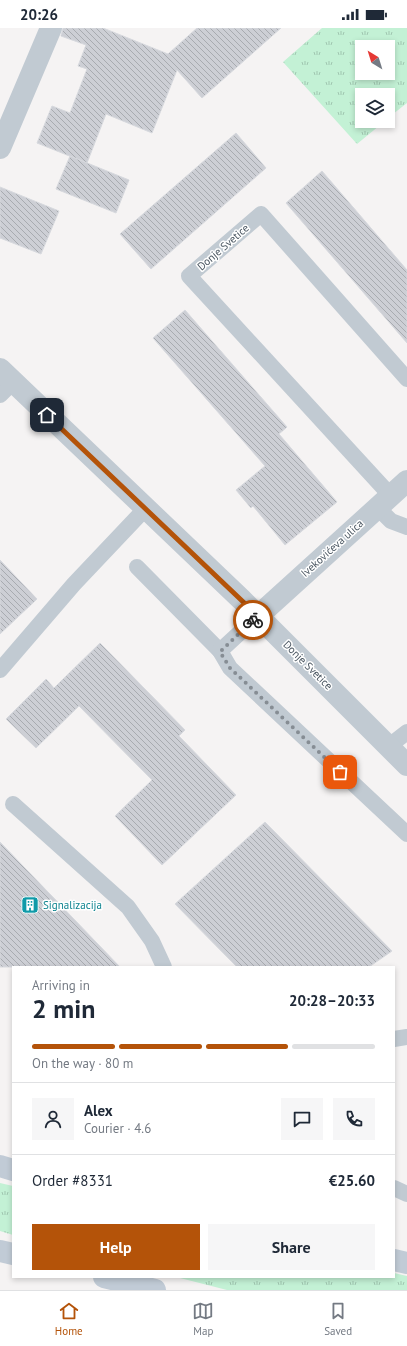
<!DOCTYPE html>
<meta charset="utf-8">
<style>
body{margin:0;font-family:"PT Sans",sans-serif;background:#f6f6f7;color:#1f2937;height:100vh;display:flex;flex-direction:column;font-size:15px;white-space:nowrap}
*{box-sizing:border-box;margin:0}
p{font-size:13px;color:#747a83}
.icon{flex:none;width:22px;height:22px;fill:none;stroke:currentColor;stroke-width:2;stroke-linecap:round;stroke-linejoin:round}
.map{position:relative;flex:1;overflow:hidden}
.panel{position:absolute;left:12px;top:938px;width:383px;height:312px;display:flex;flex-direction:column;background:#fff;border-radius:0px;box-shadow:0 2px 6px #0003}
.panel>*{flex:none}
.needle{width:26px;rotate:322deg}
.controls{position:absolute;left:355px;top:12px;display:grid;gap:8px}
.controls a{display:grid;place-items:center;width:40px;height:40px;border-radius:0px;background:#fff;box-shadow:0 2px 6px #0003;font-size:20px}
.pin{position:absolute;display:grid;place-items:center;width:34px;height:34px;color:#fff;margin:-17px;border-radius:8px;box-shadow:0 2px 6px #0006}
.courier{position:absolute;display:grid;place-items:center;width:40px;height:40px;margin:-20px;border:3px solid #b45309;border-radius:50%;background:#fff;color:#222;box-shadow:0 1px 5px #0007}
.overview em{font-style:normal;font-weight:700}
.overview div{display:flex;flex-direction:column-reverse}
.overview{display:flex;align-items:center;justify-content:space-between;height:68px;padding:0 20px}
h1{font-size:26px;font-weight:700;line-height:30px}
.bar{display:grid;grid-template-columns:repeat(4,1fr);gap:6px 4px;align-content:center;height:48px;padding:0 20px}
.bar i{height:5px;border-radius:3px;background:#e0e1e3}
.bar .selected{background:#b45309}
.bar p{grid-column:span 4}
.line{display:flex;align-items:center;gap:10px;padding:0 20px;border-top:1px solid #e0e1e3}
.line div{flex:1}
.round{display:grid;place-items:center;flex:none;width:42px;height:42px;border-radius:0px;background:#f6f6f7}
.primary-button{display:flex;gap:8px;margin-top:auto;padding:8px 20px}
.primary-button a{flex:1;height:46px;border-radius:0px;background:#b45309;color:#fff;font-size:16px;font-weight:700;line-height:46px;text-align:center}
.primary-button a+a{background:#f6f6f7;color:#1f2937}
.status{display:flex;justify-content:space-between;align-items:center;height:28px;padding:0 20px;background:#fff;direction:ltr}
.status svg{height:11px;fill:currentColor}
.tabs{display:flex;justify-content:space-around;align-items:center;height:56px;border-top:1px solid #e0e1e3;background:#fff;font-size:11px;color:#747a83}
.tabs a{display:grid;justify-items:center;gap:2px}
.tabs .selected{color:#b45309}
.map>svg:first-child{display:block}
</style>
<div class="status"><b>20:26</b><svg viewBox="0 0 49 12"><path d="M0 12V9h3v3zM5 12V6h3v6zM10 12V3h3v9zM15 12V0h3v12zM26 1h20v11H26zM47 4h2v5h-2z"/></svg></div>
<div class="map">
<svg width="407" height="1262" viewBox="0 0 407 1262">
<defs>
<pattern id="grass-tufts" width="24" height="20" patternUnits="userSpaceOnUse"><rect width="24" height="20" fill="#c3f1d5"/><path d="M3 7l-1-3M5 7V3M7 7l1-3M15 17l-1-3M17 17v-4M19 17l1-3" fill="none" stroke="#a0c6b0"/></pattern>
<pattern id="building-back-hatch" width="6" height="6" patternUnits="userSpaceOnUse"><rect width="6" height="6" fill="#cdcfd5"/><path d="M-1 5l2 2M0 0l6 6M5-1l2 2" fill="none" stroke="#a8abb0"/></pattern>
</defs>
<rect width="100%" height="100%" fill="#f5f3f3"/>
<!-- grass -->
<g fill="url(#grass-tufts)" fill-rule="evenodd">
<path d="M322,0H407V75L388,90V67H362V93H385L357,116L283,34ZM362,19H388V45H362Z"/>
<path d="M0,1155L13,1158V1207L0,1203Z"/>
<path d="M394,1245L407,1248V1262H227L176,1249H394Z"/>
</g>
<!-- building -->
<g fill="url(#building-back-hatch)" stroke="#d7d9de">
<path d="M63,0H103L168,26L197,0H281L202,70L177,42L152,105L106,86L87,135L37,115L52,78L70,85L87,41L78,38L86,17L61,8Z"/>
<path d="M236,105L266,140L151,241L120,206Z"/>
<path d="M70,128L129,152L116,185L56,161Z"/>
<path d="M322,143L407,242V315L286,175Z"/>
<path d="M0,159L59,183L41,226L0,210Z"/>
<path d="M185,282L287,399L279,406L337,474L285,517L253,478L251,480L236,462L265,438L153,310Z"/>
<path d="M0,532L37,571L0,606Z"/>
<path d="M100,615L185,702L179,708L236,767L162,837L115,788L152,752L79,678L36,720L6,691L46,651L54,660Z"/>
<path d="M265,794L392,923L369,939H237L175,876Z"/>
<path d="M0,814L120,939H0Z"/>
</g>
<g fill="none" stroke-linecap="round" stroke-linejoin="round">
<!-- service -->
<g stroke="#c1cad2" stroke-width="16">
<path d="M0,367L13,354"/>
<path d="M391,468L189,248L261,186L407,351"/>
<path d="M378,480L391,493L407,499"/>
<path d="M137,539L220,623L230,640L407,806"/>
<path d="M220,623L258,588"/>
<path d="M0,642L74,556L145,481"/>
<path d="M389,718L407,704"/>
<path d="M13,776L128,879L152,913L164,939"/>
<path d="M394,1011L407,1009"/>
<path d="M394,1160L407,1166"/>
</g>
<!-- minor -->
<g stroke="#c1cad2" stroke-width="22">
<path d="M0,120L51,0"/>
<path d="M258,588L407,453"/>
</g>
<!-- tertiary -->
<path stroke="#c1cad2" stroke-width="22" d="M0,341L242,572L407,737"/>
<!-- secondary -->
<g stroke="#c1cbd6" stroke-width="22">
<path d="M0,1138L13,1142"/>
<path d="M0,1223L13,1226"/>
<path d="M394,1232L407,1235"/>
<path d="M104,1249L155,1262"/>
</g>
</g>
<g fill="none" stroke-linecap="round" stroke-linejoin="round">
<!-- done -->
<path stroke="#868d94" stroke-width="4" stroke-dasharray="0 7.2" d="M253,592L220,624L230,640L340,744"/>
<!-- route -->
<path stroke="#b45309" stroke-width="5" d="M47,387L258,588L253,592"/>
</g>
<!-- icons -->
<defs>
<symbol id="building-square" viewBox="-11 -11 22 22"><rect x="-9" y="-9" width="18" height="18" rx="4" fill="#0f9aa8" stroke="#fff"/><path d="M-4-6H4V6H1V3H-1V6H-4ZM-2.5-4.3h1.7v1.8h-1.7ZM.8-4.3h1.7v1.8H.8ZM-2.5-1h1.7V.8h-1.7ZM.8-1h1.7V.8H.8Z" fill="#fff"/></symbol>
</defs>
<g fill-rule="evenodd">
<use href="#building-square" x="20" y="867" width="20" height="20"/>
</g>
<g text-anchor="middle" stroke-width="3" stroke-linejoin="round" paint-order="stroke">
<!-- street labels -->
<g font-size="11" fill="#4a5661" stroke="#fff">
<text transform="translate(223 219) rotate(-41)" y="4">Donje Svetice</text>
<text transform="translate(332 520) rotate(-42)" y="4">Ivekovićeva ulica</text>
<text transform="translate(308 637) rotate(45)" y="4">Donje Svetice</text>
</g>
<!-- culture labels -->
<g font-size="11" fill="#0d838f" stroke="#fff" text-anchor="start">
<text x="43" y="881">Signalizacija</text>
</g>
</g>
</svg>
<div class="controls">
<a><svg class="needle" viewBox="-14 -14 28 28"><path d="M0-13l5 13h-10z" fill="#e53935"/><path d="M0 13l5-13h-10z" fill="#747a83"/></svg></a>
<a><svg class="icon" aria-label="layers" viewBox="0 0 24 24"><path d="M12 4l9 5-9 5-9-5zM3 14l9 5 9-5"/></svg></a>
</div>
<div class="pin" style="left:340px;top:744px;background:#ea580c"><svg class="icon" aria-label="bag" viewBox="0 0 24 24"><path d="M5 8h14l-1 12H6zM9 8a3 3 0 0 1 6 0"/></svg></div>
<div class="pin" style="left:47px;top:387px;background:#1f2937"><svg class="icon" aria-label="home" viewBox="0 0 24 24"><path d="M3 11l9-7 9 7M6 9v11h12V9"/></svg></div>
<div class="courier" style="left:253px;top:592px"><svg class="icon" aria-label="bike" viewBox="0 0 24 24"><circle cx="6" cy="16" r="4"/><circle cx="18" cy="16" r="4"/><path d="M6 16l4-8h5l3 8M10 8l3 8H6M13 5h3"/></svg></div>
<section class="panel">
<div class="overview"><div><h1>2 min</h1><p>Arriving in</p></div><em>20:28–20:33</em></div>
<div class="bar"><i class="selected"></i><i class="selected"></i><i class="selected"></i><i></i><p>On the way · 80 m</p></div>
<div class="line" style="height:72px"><a class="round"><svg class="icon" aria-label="person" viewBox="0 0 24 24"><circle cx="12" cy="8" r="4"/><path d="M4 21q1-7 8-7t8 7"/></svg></a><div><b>Alex</b><p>Courier · 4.6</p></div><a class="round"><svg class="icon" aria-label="chat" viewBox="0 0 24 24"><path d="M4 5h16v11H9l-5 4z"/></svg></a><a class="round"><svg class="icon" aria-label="phone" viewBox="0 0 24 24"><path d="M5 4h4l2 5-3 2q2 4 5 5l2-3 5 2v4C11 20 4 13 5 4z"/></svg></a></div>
<div class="line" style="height:52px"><div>Order #8331</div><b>€25.60</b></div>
<div class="primary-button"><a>Help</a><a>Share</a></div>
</section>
</div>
<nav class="tabs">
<a class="selected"><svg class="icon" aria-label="home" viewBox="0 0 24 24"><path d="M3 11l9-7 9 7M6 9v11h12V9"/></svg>Home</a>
<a><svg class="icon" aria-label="map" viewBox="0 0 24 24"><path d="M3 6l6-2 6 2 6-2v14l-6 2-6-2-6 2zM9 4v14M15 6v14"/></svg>Map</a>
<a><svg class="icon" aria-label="saved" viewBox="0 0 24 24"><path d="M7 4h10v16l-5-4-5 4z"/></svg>Saved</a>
</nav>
